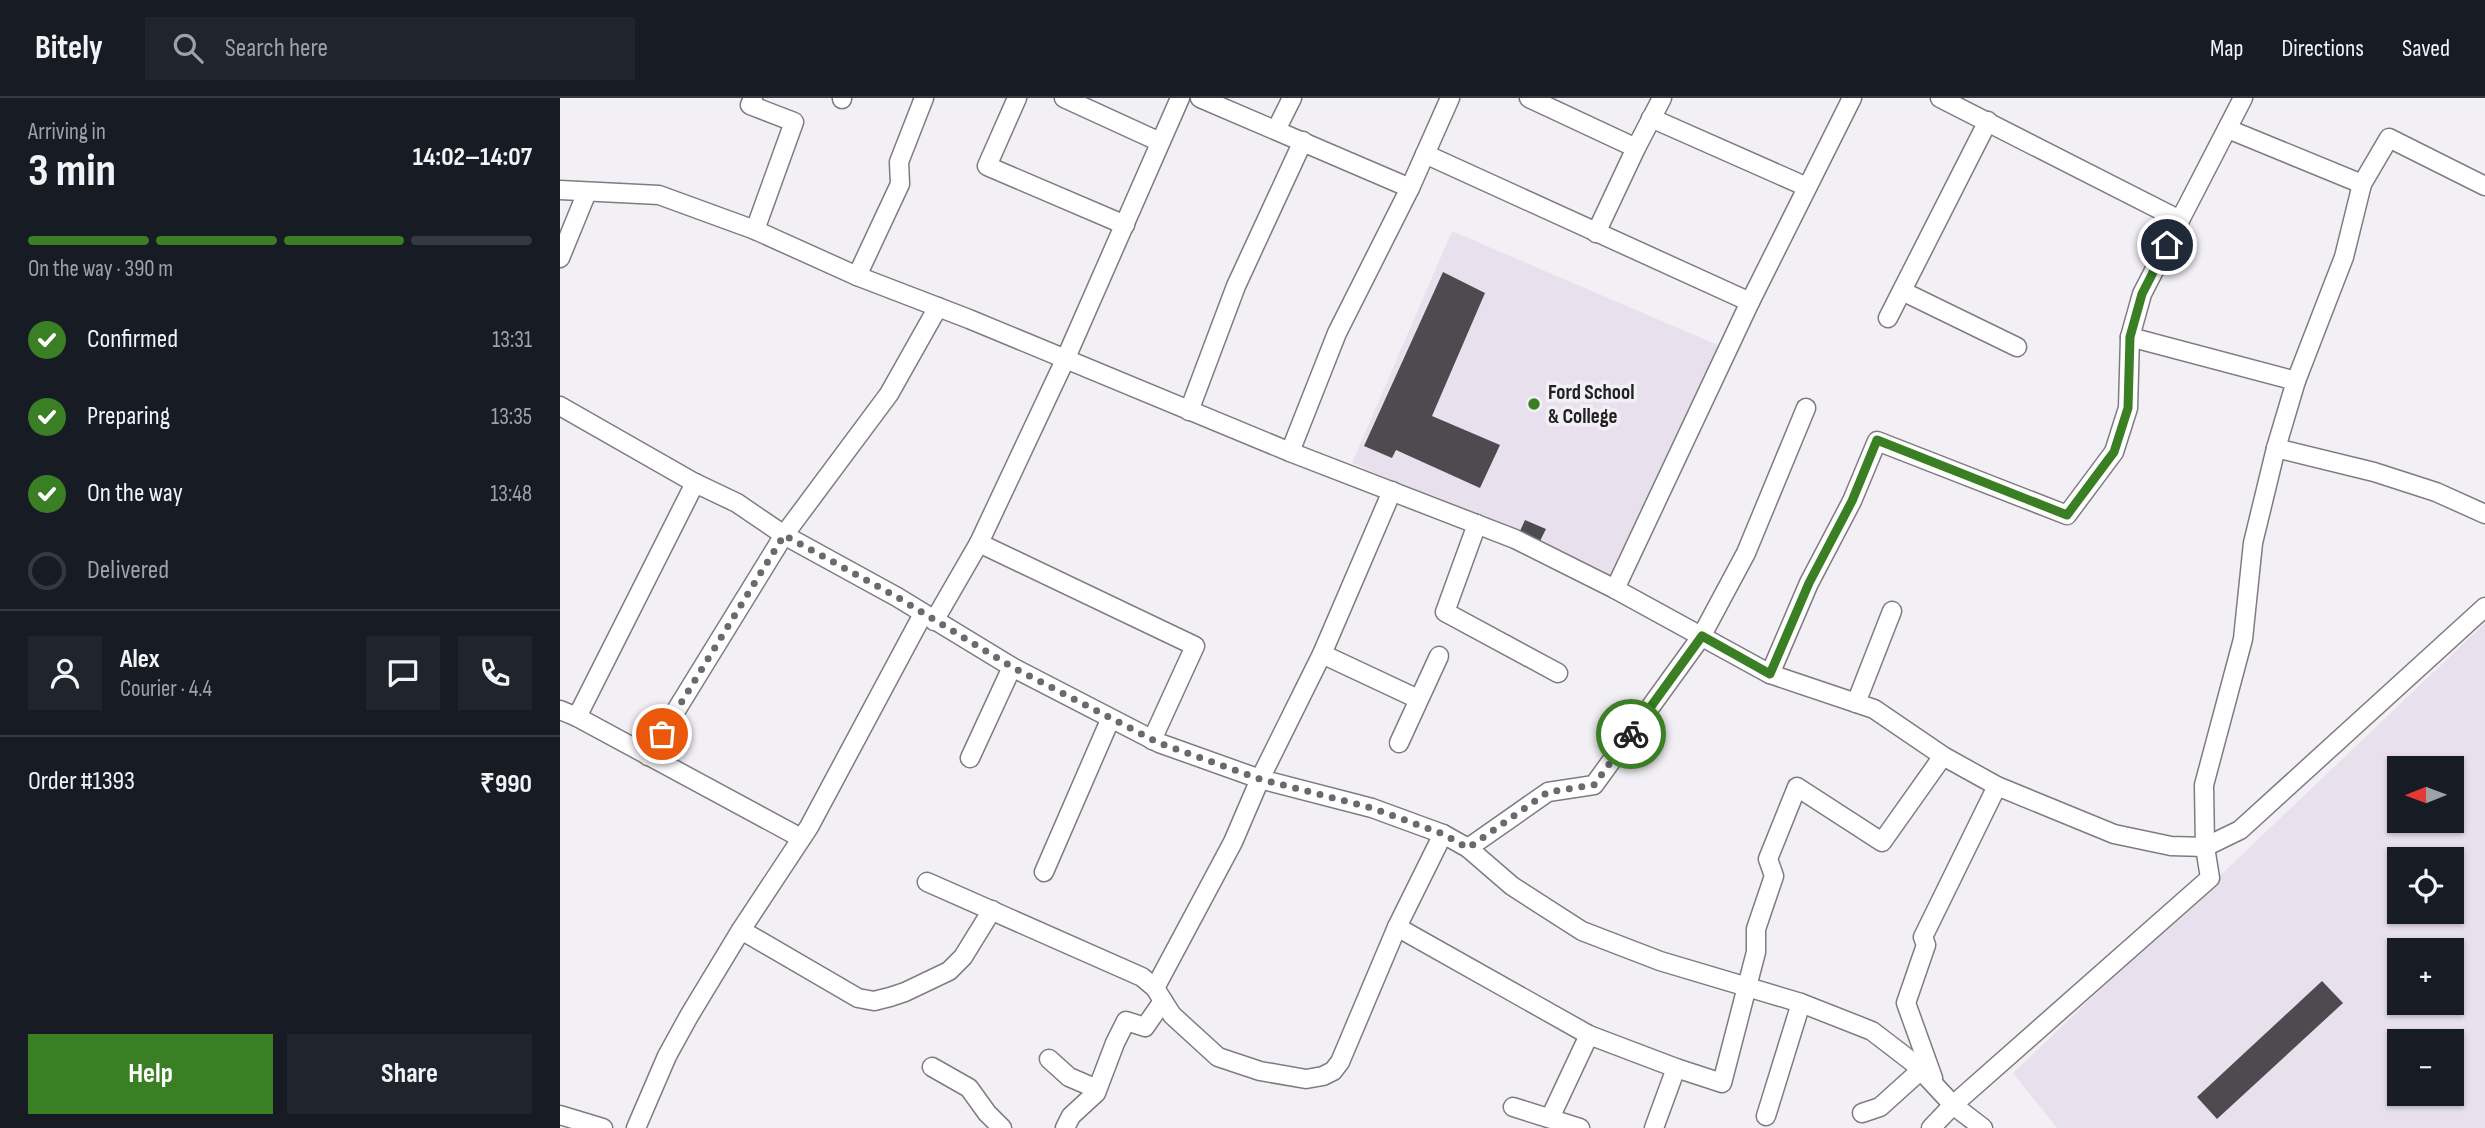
<!DOCTYPE html>
<meta charset="utf-8">
<style>
body{margin:0;font-family:"Sofia Sans Condensed",sans-serif;background:#20242c;color:#f1f3f6;height:100vh;display:flex;flex-direction:column;font-size:26px;white-space:nowrap}
*{box-sizing:border-box;margin:0}
p{font-size:23px;color:#9ea1a6}
.icon{flex:none;width:38px;height:38px;fill:none;stroke:currentColor;stroke-width:2;stroke-linecap:round;stroke-linejoin:round}
.map{position:relative;flex:1;overflow:hidden}
.details{display:flex;flex-direction:column;background:#171b24;width:560px}
.details>*{flex:none}
.needle{width:46px;rotate:269deg}
.buttons{position:absolute;left:1827px;top:658px;display:grid;gap:14px}
.buttons a{display:grid;place-items:center;width:77px;height:77px;border-radius:0px;background:#171b24;box-shadow:0 2px 5px #0004;font-size:35px}
.pin{position:absolute;display:grid;place-items:center;width:60px;height:60px;color:#fff;margin:-30px;border:4px solid #fff;border-radius:50%;box-shadow:0 2px 7px #0007}
.courier{position:absolute;display:grid;place-items:center;width:70px;height:70px;margin:-35px;border:5px solid #3a7f23;border-radius:50%;background:#fff;color:#222;box-shadow:0 2px 9px #0007}
.overview em{font-style:normal;font-weight:700}
.overview div{display:flex;flex-direction:column-reverse}
.overview{display:flex;align-items:center;justify-content:space-between;height:119px;padding:0 28px}
h1{font-size:46px;font-weight:700;line-height:52px}
.bar{display:grid;grid-template-columns:repeat(4,1fr);gap:10px 7px;align-content:center;height:84px;padding:0 28px}
.bar i{height:9px;border-radius:5px;background:#363941}
.bar .on{background:#3a7f23}
.bar p{grid-column:span 4}
.line{display:flex;align-items:center;gap:18px;padding:0 28px;border-top:2px solid #363941}
.line div{flex:1}
.round{display:grid;place-items:center;flex:none;width:74px;height:74px;border-radius:0px;background:#20242c}
ol{padding:0 28px;list-style:none}
li{display:flex;align-items:center;gap:21px;height:77px}
li p{margin-inline-start:auto}
li .icon{padding:7px;border-radius:50%;background:#3a7f23;color:#fff;stroke-width:4}
li:last-child{color:#9ea1a6}
li i{width:38px;height:38px;border:4px solid #363941;border-radius:50%}
.action{display:flex;gap:14px;margin-top:auto;padding:14px 28px}
.action a{flex:1;height:80px;border-radius:0px;background:#3a7f23;color:#fff;font-size:28px;font-weight:700;line-height:80px;text-align:center}
.action a+a{background:#20242c;color:#f1f3f6}
header{display:flex;align-items:center;gap:42px;box-sizing:border-box;height:98px;padding:0 35px;background:#171b24;border-bottom:2px solid #363941}
header strong{font-size:33px}
nav{display:flex;gap:38px;margin-inline-start:auto;font-size:24px}
.search{width:490px;height:63px;background:#20242c;display:flex;align-items:center;gap:18px;box-sizing:border-box;padding:0 24px;border-radius:0px;color:#9ea1a6;font-size:26px}
main{display:flex;flex:1;min-height:0}
.map>svg:first-child{display:block}
</style>
<header>
<strong>Bitely</strong>
<div class="search"><svg class="icon" aria-label="search" viewBox="0 0 24 24"><circle cx="10" cy="10" r="6"/><path d="M15 15l6 6"/></svg>Search here</div>
<nav><a>Map</a><a>Directions</a><a>Saved</a></nav>
</header>
<main>
<section class="details">
<div class="overview"><div><h1>3 min</h1><p>Arriving in</p></div><em>14:02–14:07</em></div>
<div class="bar"><i class="on"></i><i class="on"></i><i class="on"></i><i></i><p>On the way · 390 m</p></div>
<ol>
<li><svg class="icon" aria-label="check" viewBox="0 0 24 24"><path d="M5 12l5 5 9-10"/></svg>Confirmed<p>13:31</p></li>
<li><svg class="icon" aria-label="check" viewBox="0 0 24 24"><path d="M5 12l5 5 9-10"/></svg>Preparing<p>13:35</p></li>
<li><svg class="icon" aria-label="check" viewBox="0 0 24 24"><path d="M5 12l5 5 9-10"/></svg>On the way<p>13:48</p></li>
<li><i></i>Delivered</li>
</ol>
<div class="line" style="height:126px"><a class="round"><svg class="icon" aria-label="person" viewBox="0 0 24 24"><circle cx="12" cy="8" r="4"/><path d="M4 21q1-7 8-7t8 7"/></svg></a><div><b>Alex</b><p>Courier · 4.4</p></div><a class="round"><svg class="icon" aria-label="chat" viewBox="0 0 24 24"><path d="M4 5h16v11H9l-5 4z"/></svg></a><a class="round"><svg class="icon" aria-label="phone" viewBox="0 0 24 24"><path d="M5 4h4l2 5-3 2q2 4 5 5l2-3 5 2v4C11 20 4 13 5 4z"/></svg></a></div>
<div class="line" style="height:91px"><div>Order #1393</div><b>₹990</b></div>
<div class="action"><a>Help</a><a>Share</a></div>
</section>
<div class="map">
<svg width="1925" height="1030" viewBox="0 0 1925 1030">
<rect width="100%" height="100%" fill="#f3f0f5"/>
<!-- built -->
<g fill="#e8e1ed" fill-rule="evenodd">
<path d="M892,133L1160,248L1050,477L792,365Z"/>
<path d="M1925,525V1030H1497L1453,975ZM1839,670H1892V723H1839ZM1839,761H1892V814H1839ZM1839,852H1892V905H1839ZM1839,943H1892V996H1839Z"/>
</g>
<!-- building -->
<g fill="#4d4b4f">
<path d="M883,174L925,195L872,318L940,347L920,390L836,352L832,360L804,348Z"/>
<path d="M965,422L986,431L980,443L960,433Z"/>
<path d="M1762,883L1783,905L1657,1021L1637,999Z"/>
</g>
<g fill="none" stroke-linecap="round" stroke-linejoin="round">
<defs>
<g id="minor">
<path d="M193,0L190,7L234,24L195,132"/>
<path d="M457,0L427,68L565,127"/>
<path d="M504,0L600,44"/>
<path d="M640,0L850,90"/>
<path d="M969,0L1076,50L1102,0"/>
<path d="M1380,0L1620,122L1683,0"/>
<path d="M282,1V0"/>
<path d="M1091,20L1247,89"/>
<path d="M1668,31L1802,86L1829,40L1925,88"/>
<path d="M716,32L732,0"/>
<path d="M865,56L1190,204"/>
<path d="M0,92L99,97L195,132L297,178L409,221L730,354L955,441L1055,491L1210,576L1314,611L1383,658L1437,688L1554,736L1611,748L1645,749L1680,732L1925,509"/>
<path d="M1036,135L1076,50"/>
<path d="M0,160L27,94"/>
<path d="M297,178L340,86L339,64L364,0"/>
<path d="M1342,193L1457,249"/>
<path d="M1328,220L1428,23"/>
<path d="M1570,239L1736,283"/>
<path d="M0,308L135,385L177,405L224,437L337,499L452,569L599,645L700,681L812,710L883,736L908,750L952,788L1022,833L1100,863L1241,905L1312,933L1355,966L1393,1007L1423,1030"/>
<path d="M629,313L676,188L743,43"/>
<path d="M1716,350L1814,374L1876,394L1925,416"/>
<path d="M730,354L777,235L850,90L890,0"/>
<path d="M917,426L885,514L998,575"/>
<path d="M419,445L635,548L592,642"/>
<path d="M1055,491L1190,204L1292,0"/>
<path d="M374,523L419,445L505,262L620,0"/>
<path d="M762,556L858,601"/>
<path d="M1210,576L1249,485L1292,403L1317,343L1507,417L1554,354L1568,310L1570,239L1582,196L1620,122"/>
<path d="M1296,605L1332,513"/>
<path d="M0,612L17,619L241,740"/>
<path d="M17,619L135,385"/>
<path d="M839,645L879,558"/>
<path d="M88,658L224,437L329,296L378,209"/>
<path d="M410,660L452,569"/>
<path d="M908,750L988,694L1034,687L1141,539L1186,455L1246,310"/>
<path d="M484,774L550,622"/>
<path d="M367,784L582,879L595,890L612,917L658,959L700,973L746,981L763,978L773,973L780,964L837,829L883,736"/>
<path d="M837,829L1029,937L1116,970L1094,1030"/>
<path d="M181,832L298,900L314,903L330,899L345,894L389,873L403,859L432,812"/>
<path d="M595,890L673,744L700,681L762,556L832,393"/>
<path d="M489,961L509,979L537,991"/>
<path d="M372,969L409,990L427,1015L442,1030"/>
<path d="M1116,970L1162,985L1196,854V831L1214,778L1208,761L1237,689L1322,744L1383,658"/>
<path d="M1373,980L1346,905L1366,847L1363,839L1437,688"/>
<path d="M953,1009L1020,1030"/>
<path d="M1302,1015L1320,1009L1361,972"/>
<path d="M0,1017L43,1030"/>
<path d="M1206,1018L1241,905"/>
<path d="M990,1020L1029,937"/>
<path d="M76,1030L107,958L129,918L181,832L249,729L363,516"/>
<path d="M505,1030L511,1018L536,995L555,945L566,923L585,929L603,903"/>
<path d="M1371,1030L1393,1007L1650,780L1645,749L1644,687L1683,541L1693,445L1716,350L1736,283L1784,159L1802,86"/>
</g>
</defs>
<!-- minor casing -->
<use href="#minor" stroke="#7e7c81" stroke-width="21"/>
<!-- minor -->
<use href="#minor" stroke="#fff" stroke-width="18"/>
</g>
<g fill="none" stroke-linecap="round" stroke-linejoin="round">
<!-- done -->
<path stroke="#6a696c" stroke-width="7" stroke-dasharray="0 12.6" d="M102,636L224,437L337,499L452,569L599,645L700,681L812,710L883,736L908,750L988,694L1034,687L1071,636"/>
<!-- route -->
<path stroke="#3a7f23" stroke-width="9" d="M1071,636L1142,538L1210,576L1249,485L1292,403L1317,342L1507,417L1554,354L1568,310L1570,239L1582,196L1607,147"/>
</g>
<!-- markers -->
<circle fill="#3a7f23" stroke="#f3f0f5" stroke-width="2.5" cx="974" cy="306" r="7"/>
<g text-anchor="middle" stroke-width="7" stroke-linejoin="round" paint-order="stroke">
<!-- poi labels -->
<g font-size="21" font-weight="bold" fill="#212022" stroke="#f3f0f5" text-anchor="start">
<text x="988" y="301">Ford School<tspan x="988" dy="24">&amp; College</tspan></text>
</g>
</g>
</svg>
<div class="buttons">
<a><svg class="needle" viewBox="-14 -14 28 28"><path d="M0-13l5 13h-10z" fill="#e53935"/><path d="M0 13l5-13h-10z" fill="#9ea1a6"/></svg></a>
<a><svg class="icon" aria-label="locate" viewBox="0 0 24 24"><circle cx="12" cy="12" r="6"/><path d="M12 2v4M12 18v4M2 12h4M18 12h4"/></svg></a>
<a>+</a>
<a>−</a>
</div>
<div class="pin" style="left:102px;top:636px;background:#ea580c"><svg class="icon" aria-label="bag" viewBox="0 0 24 24"><path d="M5 8h14l-1 12H6zM9 8a3 3 0 0 1 6 0"/></svg></div>
<div class="pin" style="left:1607px;top:147px;background:#1f2937"><svg class="icon" aria-label="home" viewBox="0 0 24 24"><path d="M3 11l9-7 9 7M6 9v11h12V9"/></svg></div>
<div class="courier" style="left:1071px;top:636px"><svg class="icon" aria-label="bike" viewBox="0 0 24 24"><circle cx="6" cy="16" r="4"/><circle cx="18" cy="16" r="4"/><path d="M6 16l4-8h5l3 8M10 8l3 8H6M13 5h3"/></svg></div>
</div>
</main>
